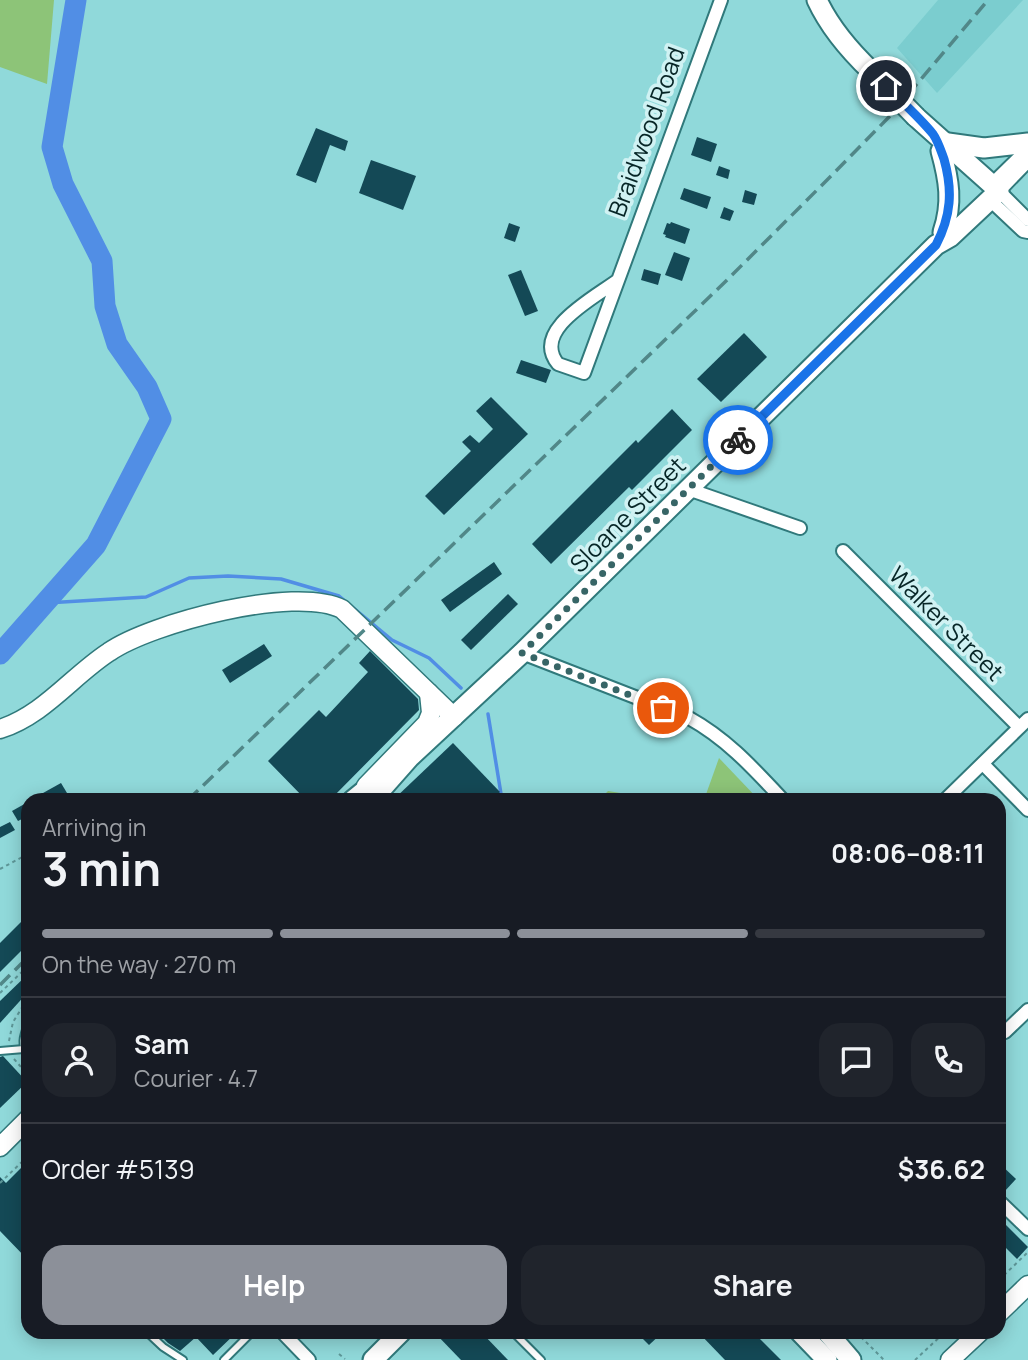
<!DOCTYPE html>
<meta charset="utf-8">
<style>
body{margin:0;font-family:Manrope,sans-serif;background:#20242c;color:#f1f3f6;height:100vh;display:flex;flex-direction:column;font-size:26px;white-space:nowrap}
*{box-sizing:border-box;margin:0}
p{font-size:23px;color:#9ea1a6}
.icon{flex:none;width:38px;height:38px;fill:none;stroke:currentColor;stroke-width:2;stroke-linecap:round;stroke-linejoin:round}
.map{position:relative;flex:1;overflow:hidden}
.drawer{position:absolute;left:21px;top:793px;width:985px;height:546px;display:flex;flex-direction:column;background:#171b24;border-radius:21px;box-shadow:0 4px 18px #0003}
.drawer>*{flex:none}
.pin{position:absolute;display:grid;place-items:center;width:60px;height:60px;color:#fff;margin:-30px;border:4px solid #fff;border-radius:50%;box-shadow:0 2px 7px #0007}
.courier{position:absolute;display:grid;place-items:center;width:70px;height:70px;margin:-35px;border:5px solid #1a73e8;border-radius:50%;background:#fff;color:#222;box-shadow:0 2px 9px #0007}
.head em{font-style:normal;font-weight:700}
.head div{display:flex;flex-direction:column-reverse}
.head{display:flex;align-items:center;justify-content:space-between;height:119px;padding:0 21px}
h1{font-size:46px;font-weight:700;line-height:52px}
.bar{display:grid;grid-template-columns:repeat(4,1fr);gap:10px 7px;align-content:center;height:84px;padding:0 21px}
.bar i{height:9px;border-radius:5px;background:#363941}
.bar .active{background:#8c9099}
.bar p{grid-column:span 4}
.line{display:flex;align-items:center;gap:18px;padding:0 21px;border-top:2px solid #363941}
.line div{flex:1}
.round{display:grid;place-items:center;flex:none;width:74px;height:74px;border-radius:21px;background:#20242c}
.button{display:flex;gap:14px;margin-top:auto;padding:14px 21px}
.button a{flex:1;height:80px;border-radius:21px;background:#8c9099;color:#fff;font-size:28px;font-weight:700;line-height:80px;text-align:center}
.button a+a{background:#20242c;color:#f1f3f6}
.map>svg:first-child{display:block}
</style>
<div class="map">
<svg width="1028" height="1360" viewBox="0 0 1028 1360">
<rect width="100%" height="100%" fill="#90d9da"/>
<!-- built -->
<path fill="#7bcdcf" d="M938,0H1023L937,93L897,48Z"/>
<!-- green -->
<g fill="#8dc478">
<path d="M0,0H54L47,84L0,67Z"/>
<path d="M719,758L759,800H704Z"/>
<path d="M608,791L664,800H666H599Z"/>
</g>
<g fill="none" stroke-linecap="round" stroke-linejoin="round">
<!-- stream -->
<g stroke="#518ee5" stroke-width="3.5">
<path d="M46,603L146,597L189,578L228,576L281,579L339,596L392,640L429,658L461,688"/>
<path d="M488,714L502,800"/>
</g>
<!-- river -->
<path stroke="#518ee5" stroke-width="21" d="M0,654L96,545L161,419L147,387L117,344L105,306L102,261L63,184L52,147L76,0"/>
</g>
<!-- building -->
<g fill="#144956">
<path d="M316,128L348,141L345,151L330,145L316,183L296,175Z"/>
<path d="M697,137L717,144L711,162L691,155Z"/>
<path d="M371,160L416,176L403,210L359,193Z"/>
<path d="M719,166L730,170L728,179L716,175Z"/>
<path d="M684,188L711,197L707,209L680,199Z"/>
<path d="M745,190L757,194L754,205L742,202Z"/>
<path d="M724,207L734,211L730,221L720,218Z"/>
<path d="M671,222L690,229L685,244L665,237L666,235L663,234L667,223L670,224Z"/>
<path d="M509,223L520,227L515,242L504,238Z"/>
<path d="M674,252L690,258L682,281L665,275Z"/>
<path d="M644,269L661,274L658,285L641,280Z"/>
<path d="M521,270L538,311L525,316L508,275Z"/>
<path d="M744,333L767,357L721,402L697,379Z"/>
<path d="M521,360L551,370L546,383L516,373Z"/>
<path d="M491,397L528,434L444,515L425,496L471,451L462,442L470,435L479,443L493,429L476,411Z"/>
<path d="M672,409L692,430L632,490L629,487L551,564L532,544L636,440L638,443Z"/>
<path d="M494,562L502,574L450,612L441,600Z"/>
<path d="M508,594L518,604L471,650L461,640Z"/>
<path d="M264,644L272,656L230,683L222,670Z"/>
<path d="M370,651L418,699L419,710L330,800H306L268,761L319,710L326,717L368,672L359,663Z"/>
<path d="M453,743L500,792L492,800H393Z"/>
<path d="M61,783L67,793L55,800H47L43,793Z"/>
<path d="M28,802V816L18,821L12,811Z"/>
<path d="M10,822L15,830L0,838V827Z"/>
<path d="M28,915V944L0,972V943Z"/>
<path d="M28,974V992L0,1023V1001Z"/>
<path d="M3,1056L27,1082L0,1108V1057Z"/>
<path d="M28,1161V1260L0,1231V1177L6,1183Z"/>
<path d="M999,1163L1016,1179L1004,1192L999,1187Z"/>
<path d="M999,1218L1028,1247L1017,1259L999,1241Z"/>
<path d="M157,1332H237L213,1355L196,1337L180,1351L168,1343Z"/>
<path d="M434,1332H481L508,1360H461Z"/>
<path d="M636,1332H663L649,1345Z"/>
<path d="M698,1332H753L781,1360H725Z"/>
</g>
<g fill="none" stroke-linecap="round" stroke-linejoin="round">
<defs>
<g id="lane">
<path d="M28,1025C23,1036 21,1046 28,1056"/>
<path d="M0,1051L24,1049"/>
<path d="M147,1332L163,1347L183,1360"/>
<path d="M513,1332L541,1360"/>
<path d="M224,1360L252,1332"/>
</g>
<g id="street">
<path d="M1028,161L999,191L1028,220"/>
<path d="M992,184L1028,149"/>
<path d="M990,200L1023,231L1028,232"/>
<path d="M618,280C596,297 530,330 558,364L584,373L721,0"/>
<path d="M688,489L800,528"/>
<path d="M843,551L1019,727"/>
<path d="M522,653L689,718C727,739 753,768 783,800"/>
<path d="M983,764L1028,810"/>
<path d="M945,800L1028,719"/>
<path d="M999,1034L1005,1032L1028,1010"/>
<path d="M999,1201L1028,1229"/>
<path d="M282,1332L309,1360"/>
</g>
<g id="secondary">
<path d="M0,729C44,715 72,676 109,652C151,623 295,585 342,609L454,717"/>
<path d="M366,786L427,723L431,713L429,693"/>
<path d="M0,1147L28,1119"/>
<path d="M999,1313L1028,1285"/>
<path d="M950,1360L980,1332"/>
</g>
<g id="primary">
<path d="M817,0C830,28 849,50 871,71"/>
<path d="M948,143L984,148L1028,143"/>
<path d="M941,151C949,180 953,203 943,232"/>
<path d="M353,800L380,778"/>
<path d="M372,800L410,757L522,653L936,245L950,237L999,191L916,117"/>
<path d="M800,1332L827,1360"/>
<path d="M827,1332L851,1360"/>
<path d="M373,1360L401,1332"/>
</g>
</defs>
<!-- lane casing -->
<use href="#lane" stroke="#30797b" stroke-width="10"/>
<!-- street casing -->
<use href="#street" stroke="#30797b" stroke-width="16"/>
<!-- secondary casing -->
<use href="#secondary" stroke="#30797b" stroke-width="21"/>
<!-- primary casing -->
<use href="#primary" stroke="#30797b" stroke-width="23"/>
<!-- path -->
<g stroke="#5e9798" stroke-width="2" stroke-dasharray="3.5 3.5" stroke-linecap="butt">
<path d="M0,869L28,854"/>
<path d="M26,962L28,964"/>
<path d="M0,993L28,966"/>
<path d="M9,1041L13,1022L28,998"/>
<path d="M14,1059L28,1075"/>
<path d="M0,1183L28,1156"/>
<path d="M999,1280L1028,1252"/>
<path d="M856,1332L884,1360"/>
<path d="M339,1354L345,1359"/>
<path d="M915,1360L945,1332"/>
</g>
<!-- lane -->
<use href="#lane" stroke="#fff" stroke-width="6"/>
<!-- street -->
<use href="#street" stroke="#fff" stroke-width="12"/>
<!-- secondary -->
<use href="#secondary" stroke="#fff" stroke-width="18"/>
<!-- primary -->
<use href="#primary" stroke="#fff" stroke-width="19"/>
<!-- rail -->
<g stroke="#518788" stroke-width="3.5" stroke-dasharray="14 7" stroke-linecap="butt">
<path d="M188,800L726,281L835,172L889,117L988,0"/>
<path d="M0,985L28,957"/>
</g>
<defs>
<path id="primary-bridge" d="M871,71L916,117"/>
</defs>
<!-- primary-bridge casing -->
<use href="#primary-bridge" stroke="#30797b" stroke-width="23" stroke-linecap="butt"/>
<!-- primary-bridge -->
<use href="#primary-bridge" stroke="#fff" stroke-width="19"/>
</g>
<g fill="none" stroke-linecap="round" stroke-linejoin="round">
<!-- done -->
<path stroke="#376566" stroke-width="7" stroke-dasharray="0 12.6" d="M663,708L522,653L738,440"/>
<!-- route -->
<path stroke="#1a73e8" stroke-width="9" d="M738,440L936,245C951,216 953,191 944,159C941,151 938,141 933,134C919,117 902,102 886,86"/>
</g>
<g text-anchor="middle" stroke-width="7" stroke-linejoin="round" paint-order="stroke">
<!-- street labels -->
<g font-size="24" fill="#072627" stroke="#d0f2f3">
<text transform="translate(647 132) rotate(-70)" y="8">Braidwood Road</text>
<text transform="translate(628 515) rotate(-45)" y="8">Sloane Street</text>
<text transform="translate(946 624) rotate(45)" y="8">Walker Street</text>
</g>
</g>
</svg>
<div class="pin" style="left:663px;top:708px;background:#ea580c"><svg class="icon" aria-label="bag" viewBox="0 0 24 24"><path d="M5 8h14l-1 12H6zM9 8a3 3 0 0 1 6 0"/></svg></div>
<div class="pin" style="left:886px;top:86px;background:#1f2937"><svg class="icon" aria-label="home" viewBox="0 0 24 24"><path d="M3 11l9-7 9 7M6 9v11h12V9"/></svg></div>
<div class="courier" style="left:738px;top:440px"><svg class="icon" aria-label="bike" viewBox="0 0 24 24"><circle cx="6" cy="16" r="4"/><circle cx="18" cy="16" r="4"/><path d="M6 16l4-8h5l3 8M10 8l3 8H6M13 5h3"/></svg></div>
<section class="drawer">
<div class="head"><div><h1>3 min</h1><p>Arriving in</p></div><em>08:06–08:11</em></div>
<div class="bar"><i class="active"></i><i class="active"></i><i class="active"></i><i></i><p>On the way · 270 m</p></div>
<div class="line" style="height:126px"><a class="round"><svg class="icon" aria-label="person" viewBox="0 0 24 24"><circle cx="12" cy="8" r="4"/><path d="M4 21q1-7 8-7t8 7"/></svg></a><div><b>Sam</b><p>Courier · 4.7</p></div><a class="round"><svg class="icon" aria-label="chat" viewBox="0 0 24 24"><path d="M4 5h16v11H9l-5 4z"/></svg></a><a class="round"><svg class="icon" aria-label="phone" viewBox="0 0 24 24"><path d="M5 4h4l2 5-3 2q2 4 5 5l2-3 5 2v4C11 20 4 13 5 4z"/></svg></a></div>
<div class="line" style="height:91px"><div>Order #5139</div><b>$36.62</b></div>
<div class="button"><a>Help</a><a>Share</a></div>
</section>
</div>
